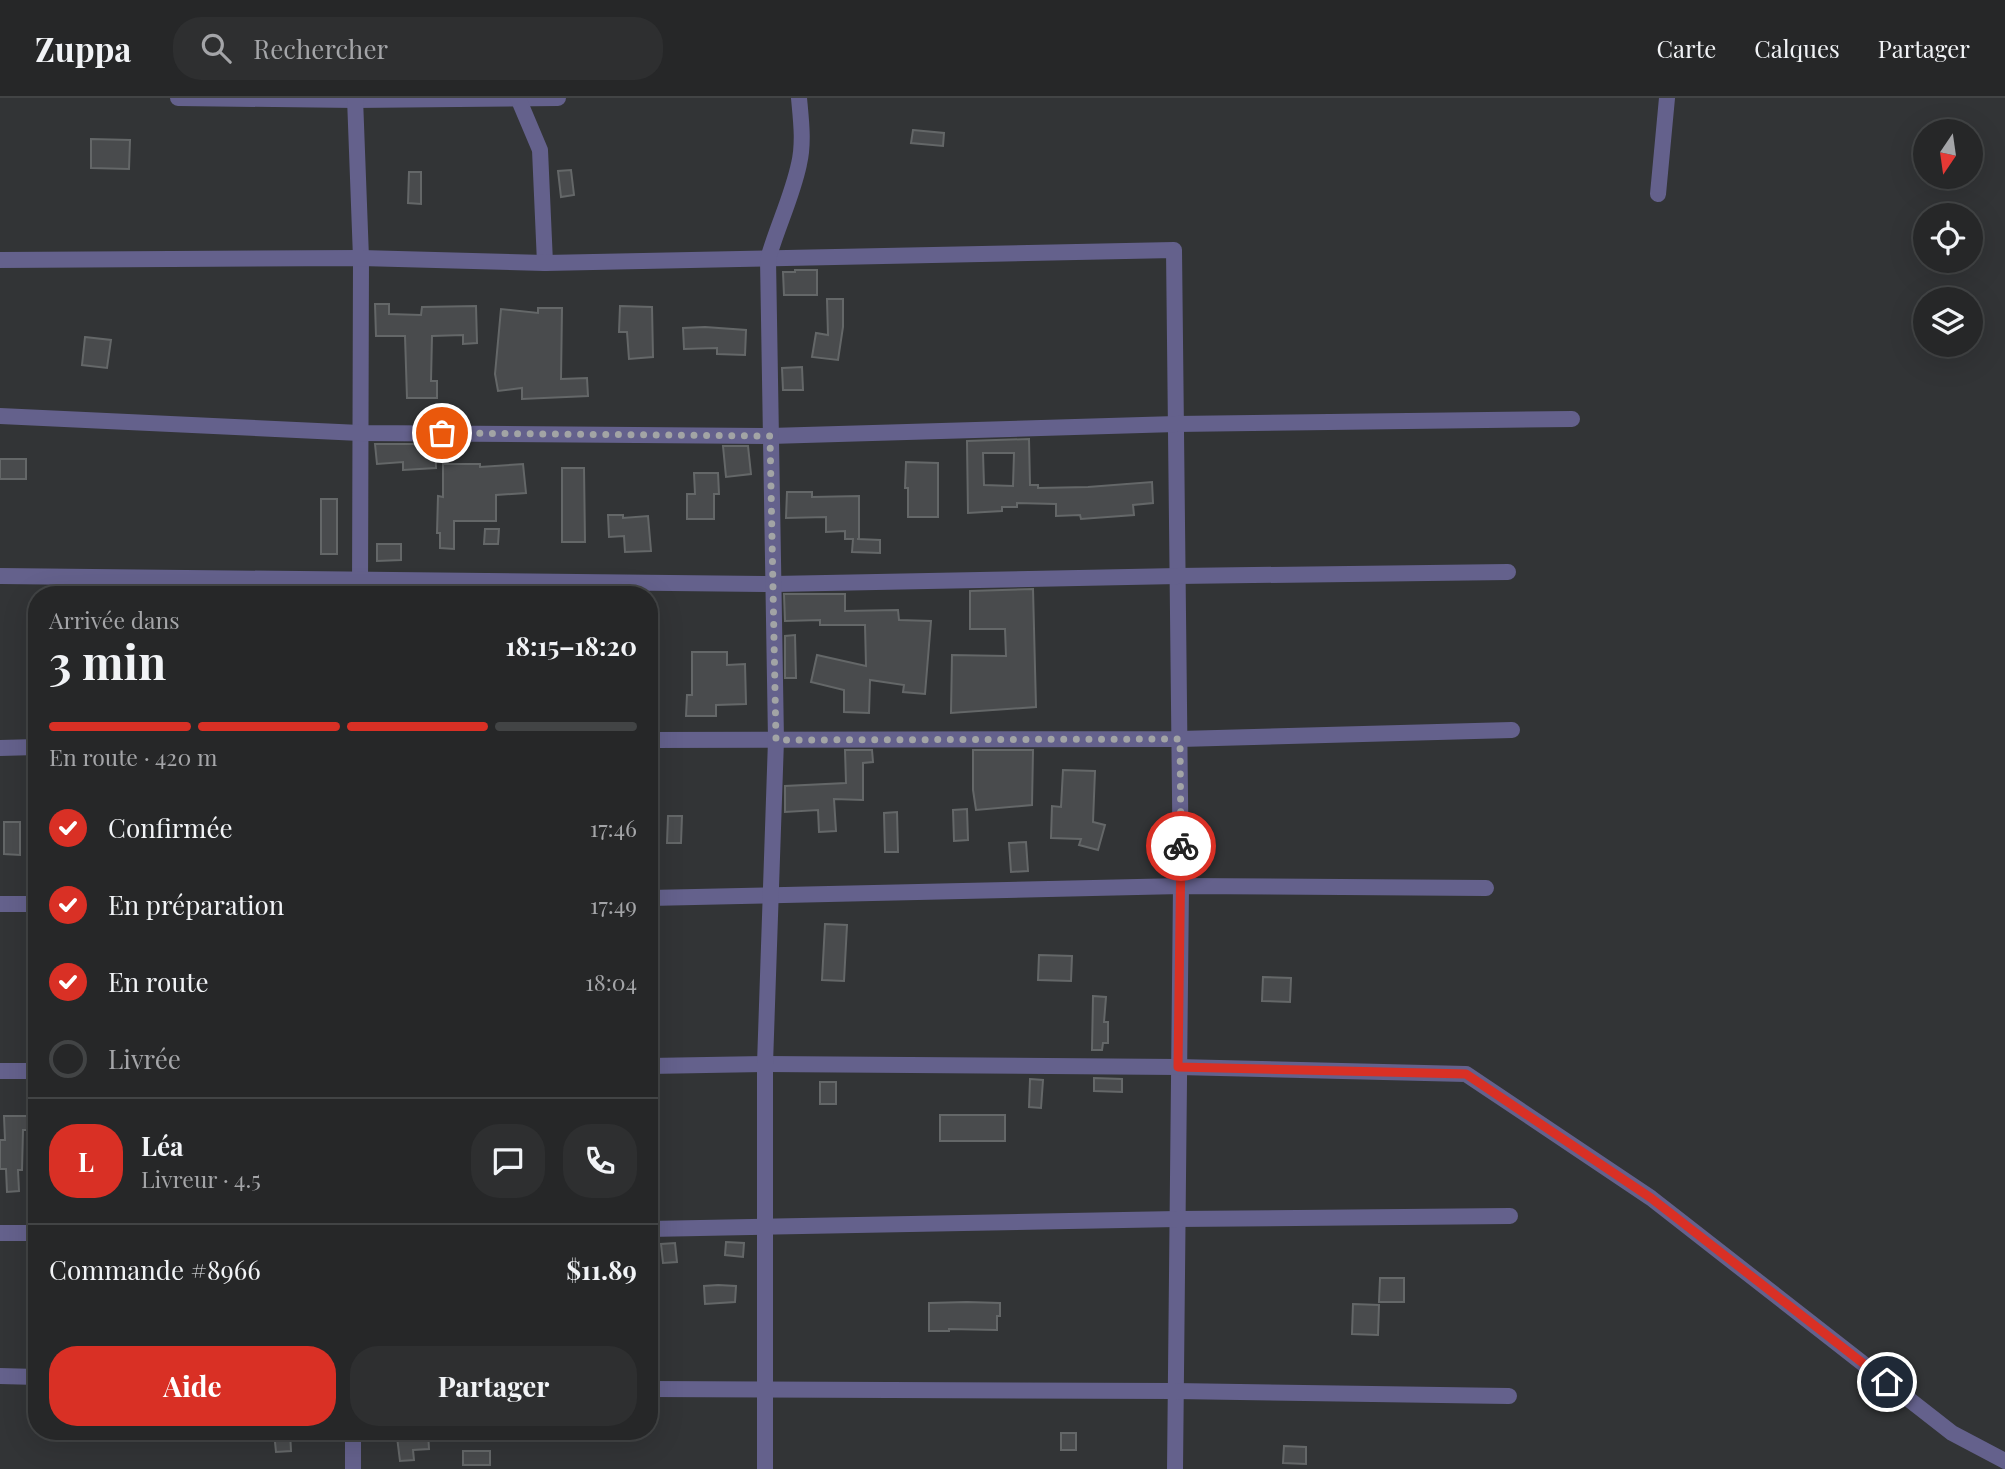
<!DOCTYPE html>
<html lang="fr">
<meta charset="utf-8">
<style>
body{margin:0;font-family:"Playfair Display",serif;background:#2e2f30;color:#f1f3f6;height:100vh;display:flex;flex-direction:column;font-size:26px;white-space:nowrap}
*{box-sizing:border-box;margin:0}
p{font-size:23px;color:#a4a5a8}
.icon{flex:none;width:38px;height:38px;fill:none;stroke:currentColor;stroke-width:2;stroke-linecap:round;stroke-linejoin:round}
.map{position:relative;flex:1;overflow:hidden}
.sheet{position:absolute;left:28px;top:488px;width:630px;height:854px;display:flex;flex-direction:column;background:#262728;border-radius:28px;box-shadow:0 7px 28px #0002,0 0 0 2px #424445}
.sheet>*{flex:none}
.needle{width:46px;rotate:193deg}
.tools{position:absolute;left:1913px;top:21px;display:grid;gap:14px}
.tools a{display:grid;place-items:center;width:70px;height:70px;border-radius:50%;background:#262728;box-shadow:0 7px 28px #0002,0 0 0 2px #424445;font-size:35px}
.pin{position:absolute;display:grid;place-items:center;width:60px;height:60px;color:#fff;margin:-30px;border:4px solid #fff;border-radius:50%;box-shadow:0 2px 7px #0007}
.courier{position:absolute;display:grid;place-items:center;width:70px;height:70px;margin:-35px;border:5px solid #d93025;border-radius:50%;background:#fff;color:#222;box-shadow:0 2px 9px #0007}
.head em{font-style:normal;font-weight:700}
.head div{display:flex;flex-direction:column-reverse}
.head{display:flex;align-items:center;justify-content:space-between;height:119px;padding:0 21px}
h1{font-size:46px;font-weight:700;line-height:52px}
.bar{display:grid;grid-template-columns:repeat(4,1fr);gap:10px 7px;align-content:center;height:84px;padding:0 21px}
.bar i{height:9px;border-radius:5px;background:#424445}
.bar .selected{background:#d93025}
.bar p{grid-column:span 4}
.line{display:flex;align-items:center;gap:18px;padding:0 21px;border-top:2px solid #424445}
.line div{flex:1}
.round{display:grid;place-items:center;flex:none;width:74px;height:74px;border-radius:28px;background:#2e2f30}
ol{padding:0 21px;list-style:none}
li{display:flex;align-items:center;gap:21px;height:77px}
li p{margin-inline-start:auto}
li .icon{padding:7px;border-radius:50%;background:#d93025;color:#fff;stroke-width:4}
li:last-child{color:#a4a5a8}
li i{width:38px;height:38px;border:4px solid #424445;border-radius:50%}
.action{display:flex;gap:14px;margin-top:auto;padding:14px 21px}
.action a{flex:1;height:80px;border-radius:28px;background:#d93025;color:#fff;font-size:28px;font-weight:700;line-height:80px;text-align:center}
.action a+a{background:#2e2f30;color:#f1f3f6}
header{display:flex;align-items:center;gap:42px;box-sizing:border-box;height:98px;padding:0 35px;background:#262728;border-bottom:2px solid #424445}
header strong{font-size:33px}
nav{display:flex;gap:38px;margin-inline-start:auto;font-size:24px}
.search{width:490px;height:63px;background:#2e2f30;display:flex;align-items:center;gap:18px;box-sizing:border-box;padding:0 24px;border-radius:28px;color:#a4a5a8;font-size:26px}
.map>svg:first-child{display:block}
</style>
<header>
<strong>Zuppa</strong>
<div class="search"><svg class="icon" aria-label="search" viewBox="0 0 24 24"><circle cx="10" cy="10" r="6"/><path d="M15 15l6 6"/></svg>Rechercher</div>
<nav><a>Carte</a><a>Calques</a><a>Partager</a></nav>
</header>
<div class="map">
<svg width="2005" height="1371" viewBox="0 0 2005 1371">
<rect width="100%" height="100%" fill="#323436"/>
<!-- building -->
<g fill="#494b4d" stroke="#646768" stroke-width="2" fill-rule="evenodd">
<path d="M913,32L944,35L943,48L911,45Z"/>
<path d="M91,41L130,42L129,71L91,70Z"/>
<path d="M571,72L574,97L561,99L558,73Z"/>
<path d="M409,74H421V106L408,105Z"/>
<path d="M795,172H817V197H784L783,174H795Z"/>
<path d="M827,201H843V229L838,262L812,259L816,235L828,237Z"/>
<path d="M375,206H389V216L421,217L422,209L476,208L477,245L463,246V237L432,238L431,283H437V300H407L405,238H376Z"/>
<path d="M620,208L652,209L653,259L629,261L627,234H619Z"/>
<path d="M538,210H562L561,281L587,280L588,298L522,301V290L498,293L495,276L501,211L538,215Z"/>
<path d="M705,229L746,232L745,257L717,256V250L684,251L683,230Z"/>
<path d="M85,239L111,242L107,270L82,267Z"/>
<path d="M802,269L803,292H783L782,270Z"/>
<path d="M1029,341L1030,387H1038V390L1088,389L1152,384L1153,405L1133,407L1134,417L1081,421L1080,417L1056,418V406L1017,405V409H1002V413L968,415L967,343ZM983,355H1014L1013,388L984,387Z"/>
<path d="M375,346H435L436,370L403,372V364L377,366Z"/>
<path d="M723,348H748L751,376L726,379Z"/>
<rect x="0" y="361" width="26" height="20"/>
<path d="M906,364L938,365V419H908V390H905Z"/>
<path d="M443,366H480V369L523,366L526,395L496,397V423H454V451L440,450V435H437L438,398L443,399Z"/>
<path d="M562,370H584L585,444H562Z"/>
<path d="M694,375H718L719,396H714V421H687V396H695Z"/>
<path d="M787,394H812V399L859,398V441H857L880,442V455L852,454L853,441H845V433L826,434V419L786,420Z"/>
<rect x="321" y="401" width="16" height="55"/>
<path d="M608,417H623V420L648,418L651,453L625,454L624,438L609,439Z"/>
<path d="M485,431H499L498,446H484Z"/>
<path d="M377,446H401V462L377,463Z"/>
<path d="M1033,491L1036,609L951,615L952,557L1006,558L1005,531H970V493Z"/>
<path d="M784,496H845V513L898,512L899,522L931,523L925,596L903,594L904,587L870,582L869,615L844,614V592L811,584L817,557L866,568L865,527H820V522L785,523Z"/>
<path d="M795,537L796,580H785V538Z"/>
<path d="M692,554H727V567L745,566L746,606L716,607V618H686L687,597H692Z"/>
<path d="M845,652H872L873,664L863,665V702L834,701L836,733L819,734L818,712L785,714V688L846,685Z"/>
<path d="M973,652H1033L1032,707L976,712L973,692Z"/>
<path d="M1063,672L1095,673L1093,724L1105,727L1098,752L1079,747L1081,741L1051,740L1052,708L1061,709Z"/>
<path d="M967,711L968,742L954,743L953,712Z"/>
<path d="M897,714L898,754H885L884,715Z"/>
<path d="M668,718H682L681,745H667Z"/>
<path d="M4,724H20V757L4,756Z"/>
<path d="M1026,744L1028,773L1011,774L1009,745Z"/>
<path d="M825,826L847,827L844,883L822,882Z"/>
<path d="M1039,857L1072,858L1071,883L1038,882Z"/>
<path d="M1263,879L1291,880L1290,904L1262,903Z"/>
<path d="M1093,898L1106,899L1104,924H1108V945H1103L1102,952H1092Z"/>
<path d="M1094,980L1122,981V994L1094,993Z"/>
<path d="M1030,981L1043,982L1041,1010L1029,1009Z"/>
<rect x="820" y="984" width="16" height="22"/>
<rect x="940" y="1017" width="65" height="26"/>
<path d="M4,1018H30V1032H23L22,1072H18L19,1093L7,1094L6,1071H0V1042H5Z"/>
<path d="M726,1144L744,1145L743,1159L725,1157Z"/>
<path d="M675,1145L677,1164L663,1165L661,1146Z"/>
<path d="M1380,1180H1404V1204H1379Z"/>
<path d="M718,1187L736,1188L735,1204L705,1206L704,1188Z"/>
<path d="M967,1204L1000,1205V1218H997V1232L949,1231V1233H929V1205Z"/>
<path d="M1353,1206L1379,1207L1378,1237L1352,1236Z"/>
<path d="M274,1334H290L291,1353L276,1354Z"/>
<path d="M428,1334L429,1351L413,1352L414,1362L400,1363L397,1339L407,1338V1335Z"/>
<rect x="1061" y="1335" width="15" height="17"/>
<path d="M1284,1348L1306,1349V1366L1283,1365Z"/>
<rect x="463" y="1353" width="27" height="14"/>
</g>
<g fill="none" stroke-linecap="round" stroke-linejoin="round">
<!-- minor -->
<g stroke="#64618c" stroke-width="16">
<path d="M178,0L355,2L558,0"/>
<path d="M355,0L361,160L360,497"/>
<path d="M518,0L540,52L545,165"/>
<path d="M1658,96L1667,0"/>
<path d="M0,162L361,160L545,165L1174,152L1181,788L1175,1371"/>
<path d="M0,318L360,335L770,338L1176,326L1572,321"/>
<path d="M0,478L774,486L1178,478L1508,474"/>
<path d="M649,642L1180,641L1512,632"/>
<path d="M0,650L37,649"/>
<path d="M649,800L1181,788L1486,790"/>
<path d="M0,806H37"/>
<path d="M649,968L765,966L1178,969L1466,976L1651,1100L1952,1335L2005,1363"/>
<path d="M0,973H37"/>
<path d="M649,1131L1177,1121L1510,1118"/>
<path d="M0,1135H37"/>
<path d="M0,1278L37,1279"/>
<path d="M649,1291L1175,1293L1509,1298"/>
<path d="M353,1334V1371"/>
<path d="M765,1371V966L776,642L768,161C777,129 792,99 799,66C804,45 801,22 799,0"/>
</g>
</g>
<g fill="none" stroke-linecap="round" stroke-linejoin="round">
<!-- done -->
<path stroke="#a2a4a5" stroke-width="7" stroke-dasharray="0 12.6" d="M442,335L770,338L776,642L1180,641L1181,748"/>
<!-- route -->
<path stroke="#d93025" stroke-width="9" d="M1181,748L1178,969L1466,976L1651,1100L1887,1284"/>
</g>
</svg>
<div class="tools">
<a><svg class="needle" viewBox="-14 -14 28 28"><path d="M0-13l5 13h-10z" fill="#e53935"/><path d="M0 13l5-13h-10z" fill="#a4a5a8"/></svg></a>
<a><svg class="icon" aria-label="locate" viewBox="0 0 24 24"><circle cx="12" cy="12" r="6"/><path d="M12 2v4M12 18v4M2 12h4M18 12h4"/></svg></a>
<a><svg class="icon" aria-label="layers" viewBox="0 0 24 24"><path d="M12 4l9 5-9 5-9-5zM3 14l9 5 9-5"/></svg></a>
</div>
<div class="pin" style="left:442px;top:335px;background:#ea580c"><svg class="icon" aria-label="bag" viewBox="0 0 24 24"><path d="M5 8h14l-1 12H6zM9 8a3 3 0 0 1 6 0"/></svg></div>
<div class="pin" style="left:1887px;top:1284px;background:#1f2937"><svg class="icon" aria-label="home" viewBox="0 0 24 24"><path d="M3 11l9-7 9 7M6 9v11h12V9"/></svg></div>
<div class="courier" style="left:1181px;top:748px"><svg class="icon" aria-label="bike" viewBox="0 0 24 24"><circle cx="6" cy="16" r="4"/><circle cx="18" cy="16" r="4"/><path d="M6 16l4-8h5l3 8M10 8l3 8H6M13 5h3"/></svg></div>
<section class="sheet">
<div class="head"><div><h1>3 min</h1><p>Arrivée dans</p></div><em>18:15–18:20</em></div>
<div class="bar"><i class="selected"></i><i class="selected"></i><i class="selected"></i><i></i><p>En route · 420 m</p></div>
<ol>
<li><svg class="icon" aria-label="check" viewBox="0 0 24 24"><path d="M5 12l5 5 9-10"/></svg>Confirmée<p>17:46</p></li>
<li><svg class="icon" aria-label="check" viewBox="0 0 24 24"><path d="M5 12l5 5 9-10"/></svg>En préparation<p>17:49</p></li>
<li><svg class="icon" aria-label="check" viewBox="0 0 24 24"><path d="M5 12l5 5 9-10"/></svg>En route<p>18:04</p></li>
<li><i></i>Livrée</li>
</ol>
<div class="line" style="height:126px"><b class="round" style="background:#d93025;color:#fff">L</b><div><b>Léa</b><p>Livreur · 4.5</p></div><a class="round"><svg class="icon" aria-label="chat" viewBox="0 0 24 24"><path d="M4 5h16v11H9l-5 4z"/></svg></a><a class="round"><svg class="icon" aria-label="phone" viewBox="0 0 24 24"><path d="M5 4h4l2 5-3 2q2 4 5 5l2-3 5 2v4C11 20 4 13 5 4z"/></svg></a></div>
<div class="line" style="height:91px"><div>Commande #8966</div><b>$11.89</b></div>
<div class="action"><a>Aide</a><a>Partager</a></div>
</section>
</div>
